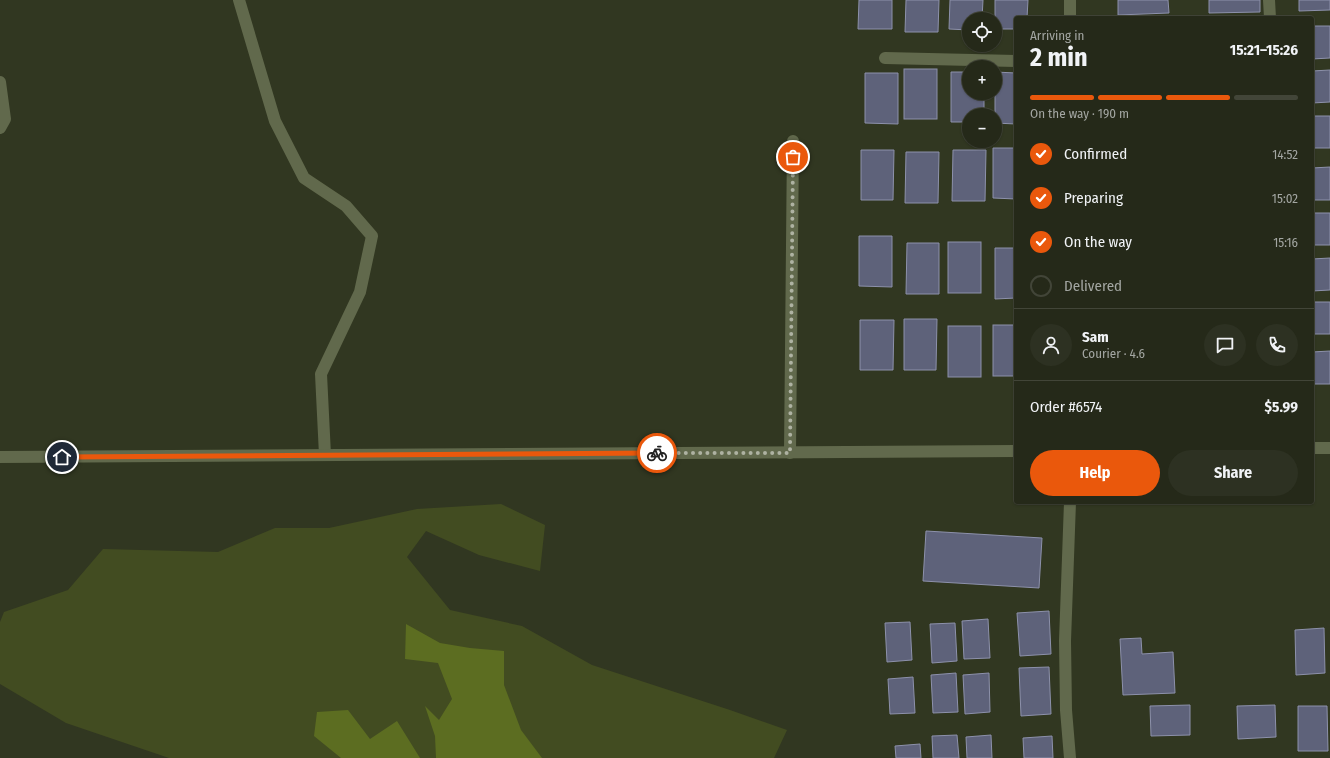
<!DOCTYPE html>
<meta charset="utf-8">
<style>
body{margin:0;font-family:"Fira Sans Condensed",sans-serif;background:#2d3122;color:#f1f3f6;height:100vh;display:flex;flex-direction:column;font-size:15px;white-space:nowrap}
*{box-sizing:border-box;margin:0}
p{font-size:13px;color:#a3a6a2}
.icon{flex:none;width:22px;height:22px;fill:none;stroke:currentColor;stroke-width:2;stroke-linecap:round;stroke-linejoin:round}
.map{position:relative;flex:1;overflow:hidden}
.sheet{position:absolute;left:1014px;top:16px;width:300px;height:488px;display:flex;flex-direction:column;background:#252919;border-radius:4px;box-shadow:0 1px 3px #0004,0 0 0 1px #424538}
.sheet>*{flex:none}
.controls{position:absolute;left:962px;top:12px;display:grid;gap:8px}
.controls a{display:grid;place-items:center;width:40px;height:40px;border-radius:50%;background:#252919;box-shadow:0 1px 3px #0004,0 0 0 1px #424538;font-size:20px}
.pin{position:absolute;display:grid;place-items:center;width:34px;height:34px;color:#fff;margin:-17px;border:2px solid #fff;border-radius:50%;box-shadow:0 1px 4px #0007}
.courier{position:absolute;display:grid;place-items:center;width:40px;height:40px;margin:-20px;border:3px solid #ea580c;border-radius:50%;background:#fff;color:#222;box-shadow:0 1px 5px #0007}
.overview em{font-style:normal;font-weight:700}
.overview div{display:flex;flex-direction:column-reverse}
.overview{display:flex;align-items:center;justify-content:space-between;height:68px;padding:0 16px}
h1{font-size:26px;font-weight:700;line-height:30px}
.bar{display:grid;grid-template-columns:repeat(4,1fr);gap:6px 4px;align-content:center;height:48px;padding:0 16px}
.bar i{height:5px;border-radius:3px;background:#424538}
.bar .selected{background:#ea580c}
.bar p{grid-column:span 4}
.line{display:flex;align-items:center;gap:10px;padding:0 16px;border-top:1px solid #424538}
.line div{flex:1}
.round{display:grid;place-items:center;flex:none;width:42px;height:42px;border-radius:21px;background:#2d3122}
ol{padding:0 16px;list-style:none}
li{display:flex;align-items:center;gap:12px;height:44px}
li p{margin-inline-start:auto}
li .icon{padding:4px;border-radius:50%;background:#ea580c;color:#fff;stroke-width:4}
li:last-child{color:#a3a6a2}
li i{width:22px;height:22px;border:2px solid #424538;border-radius:50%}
.primary-button{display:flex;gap:8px;margin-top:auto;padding:8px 16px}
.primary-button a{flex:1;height:46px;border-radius:24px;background:#ea580c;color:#fff;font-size:16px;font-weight:700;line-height:46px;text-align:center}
.primary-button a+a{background:#2d3122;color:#f1f3f6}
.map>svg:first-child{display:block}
</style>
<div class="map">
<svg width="1330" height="758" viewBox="0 0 1330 758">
<rect width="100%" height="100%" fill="#313721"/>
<!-- green -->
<path fill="#424c21" d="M501,504L545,525L540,571L479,555L426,531L407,557L450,610L522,626L592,665L730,710L787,730L774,758H169L66,723L0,684V622L4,612L68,590L103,549L218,552L275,528H329L417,509Z"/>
<!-- water -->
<g fill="#5c6d21">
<path d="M406,624L440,643L470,648L504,651V685L521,730L542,758H436L435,736L425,706L439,720L452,699L438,663L405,659Z"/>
<path d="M348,710L370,739L397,721L420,758H341L314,736L317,712Z"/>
</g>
<!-- building -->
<g fill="#5e627a" stroke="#8d91ab">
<path d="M859,0H892V29H858Z"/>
<path d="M906,0H939L938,32H905Z"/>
<path d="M950,0H983L982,19H969V30L949,29Z"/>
<path d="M995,0H1028L1027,18H1016V29H995Z"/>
<path d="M1118,0H1168L1169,13L1118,15Z"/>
<path d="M1209,0H1260V12L1209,13Z"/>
<path d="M1299,0H1330V10L1299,11Z"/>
<path d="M1312,26H1330V58L1312,59Z"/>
<rect x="904" y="69" width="33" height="50"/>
<path d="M1330,70V102L1312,103V71Z"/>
<path d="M951,72H969V93H984V115H969V122H951Z"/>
<path d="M995,72L1016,73V124L995,123Z"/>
<path d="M865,73H898V124L865,123Z"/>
<rect x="1312" y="116" width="18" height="32"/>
<path d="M993,148H1016V199L993,198Z"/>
<path d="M861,150H894L893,200H861Z"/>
<path d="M953,150H986L985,201H952Z"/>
<path d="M906,152H939L938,203H905Z"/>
<path d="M1330,167V200H1312V168Z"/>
<rect x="1312" y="213" width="18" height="32"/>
<path d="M859,236H892V287L859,286Z"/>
<rect x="948" y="242" width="33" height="51"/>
<path d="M907,243H939V294H906Z"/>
<path d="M995,248H1016V298L995,299Z"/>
<path d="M1330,258V290L1312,291V259Z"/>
<rect x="1312" y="302" width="18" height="32"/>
<path d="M904,319H937L936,370H904Z"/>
<path d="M860,320H894L893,370H860Z"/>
<rect x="993" y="325" width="23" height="51"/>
<rect x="948" y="326" width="33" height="51"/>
<path d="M1330,351V384H1312V352Z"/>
<path d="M926,531L1042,538L1039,588L923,581Z"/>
<path d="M1049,611L1051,654L1020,656L1017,613Z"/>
<path d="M988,619L990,658L964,659L962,621Z"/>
<path d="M910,622L912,660L887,662L885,623Z"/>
<path d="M955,623L957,661L932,663L930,624Z"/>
<path d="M1324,628L1325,673L1296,675L1295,630Z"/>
<path d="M1141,638L1142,654L1173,652L1175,693L1123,695L1120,639Z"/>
<path d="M1049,667L1051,714L1021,716L1019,668Z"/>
<path d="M956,673L958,712L933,713L931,675Z"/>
<path d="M989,673L990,712L965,714L963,675Z"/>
<path d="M913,677L915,713L890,714L888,679Z"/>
<path d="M1190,705V735L1151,736L1150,706Z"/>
<path d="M1275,705L1276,737L1238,739L1237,706Z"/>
<path d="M1298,706H1327L1328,751H1298Z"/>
<path d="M957,735L959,758H933L932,736Z"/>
<path d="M991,735L992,758H967L966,737Z"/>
<path d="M1052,736L1053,758H1024L1023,738Z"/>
<path d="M920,744L921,758H896L895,746Z"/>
</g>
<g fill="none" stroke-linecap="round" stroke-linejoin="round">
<!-- lane -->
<g stroke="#61694c" stroke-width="12">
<path d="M885,58L1016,61"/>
<path d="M790,453L793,141"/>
</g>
<!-- street -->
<g stroke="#61694c" stroke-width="12">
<path d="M239,0L275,121L304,178L346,206L372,236L360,292L321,374L325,455"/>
<path d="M1070,0V18"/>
<path d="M1269,0L1270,18"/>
<path d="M0,82L5,119L0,128"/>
<path d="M1312,448H1330"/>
<path d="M0,457L1016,451"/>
<path d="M1070,758L1066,710L1065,641L1070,502"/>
</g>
</g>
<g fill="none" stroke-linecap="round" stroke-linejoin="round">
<!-- done -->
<path stroke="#aeb2a2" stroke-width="4" stroke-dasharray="0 7.2" d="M657,453H790L793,157"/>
<!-- route -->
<path stroke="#ea580c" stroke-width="5" d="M62,457L657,453"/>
</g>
</svg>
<div class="controls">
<a><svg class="icon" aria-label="locate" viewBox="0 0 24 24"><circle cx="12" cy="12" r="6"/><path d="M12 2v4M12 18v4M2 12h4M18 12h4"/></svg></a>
<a>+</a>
<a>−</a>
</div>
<div class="pin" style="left:793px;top:157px;background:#ea580c"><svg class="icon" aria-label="bag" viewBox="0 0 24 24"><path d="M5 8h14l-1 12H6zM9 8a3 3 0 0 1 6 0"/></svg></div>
<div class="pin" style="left:62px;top:457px;background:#1f2937"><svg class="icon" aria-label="home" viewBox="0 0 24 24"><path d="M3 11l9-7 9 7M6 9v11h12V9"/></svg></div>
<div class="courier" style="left:657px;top:453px"><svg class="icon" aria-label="bike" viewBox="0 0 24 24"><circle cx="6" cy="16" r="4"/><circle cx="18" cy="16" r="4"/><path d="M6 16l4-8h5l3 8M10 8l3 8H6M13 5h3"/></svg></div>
<section class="sheet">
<div class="overview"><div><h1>2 min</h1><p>Arriving in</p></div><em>15:21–15:26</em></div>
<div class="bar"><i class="selected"></i><i class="selected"></i><i class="selected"></i><i></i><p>On the way · 190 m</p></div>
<ol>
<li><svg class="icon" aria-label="check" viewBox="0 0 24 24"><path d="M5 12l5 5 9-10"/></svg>Confirmed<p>14:52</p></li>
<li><svg class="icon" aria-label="check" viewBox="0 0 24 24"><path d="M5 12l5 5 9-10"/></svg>Preparing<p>15:02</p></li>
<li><svg class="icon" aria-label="check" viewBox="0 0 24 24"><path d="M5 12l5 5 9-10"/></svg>On the way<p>15:16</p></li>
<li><i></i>Delivered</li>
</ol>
<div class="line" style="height:72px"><a class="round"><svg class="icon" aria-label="person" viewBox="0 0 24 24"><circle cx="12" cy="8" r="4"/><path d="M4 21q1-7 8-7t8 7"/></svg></a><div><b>Sam</b><p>Courier · 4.6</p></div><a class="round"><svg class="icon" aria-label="chat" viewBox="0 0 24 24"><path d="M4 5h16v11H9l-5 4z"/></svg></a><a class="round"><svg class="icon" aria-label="phone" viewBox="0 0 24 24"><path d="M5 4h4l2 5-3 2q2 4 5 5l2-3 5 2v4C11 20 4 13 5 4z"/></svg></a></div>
<div class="line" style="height:52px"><div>Order #6574</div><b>$5.99</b></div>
<div class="primary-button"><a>Help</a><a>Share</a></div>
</section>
</div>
